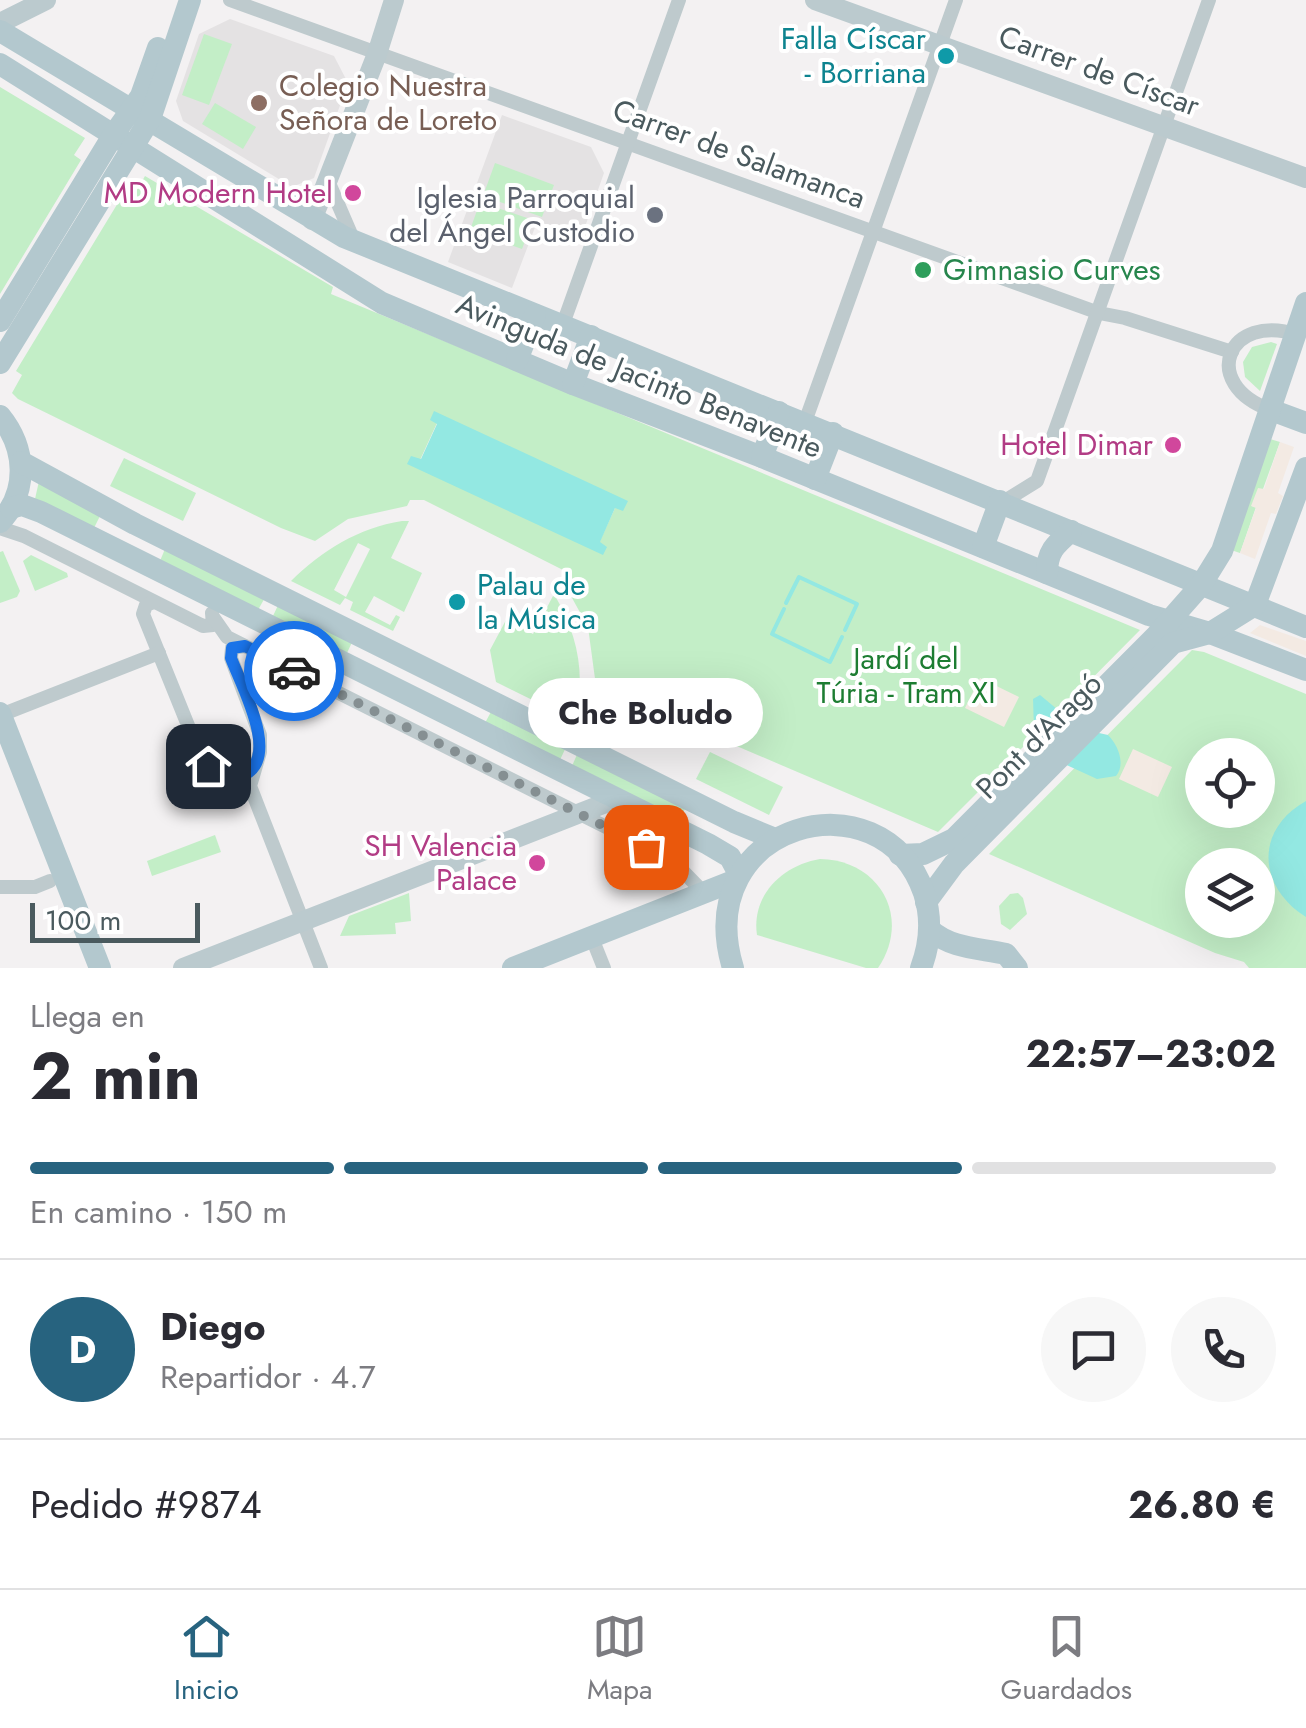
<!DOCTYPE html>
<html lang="es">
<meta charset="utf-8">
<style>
body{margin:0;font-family:Jost,sans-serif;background:#f7f7f7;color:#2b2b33;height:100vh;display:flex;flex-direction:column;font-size:38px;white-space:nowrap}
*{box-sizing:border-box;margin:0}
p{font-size:32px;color:#7c7c81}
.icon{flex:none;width:55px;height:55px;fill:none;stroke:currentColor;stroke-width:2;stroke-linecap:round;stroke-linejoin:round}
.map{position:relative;height:968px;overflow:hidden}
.panel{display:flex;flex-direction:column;background:#fff;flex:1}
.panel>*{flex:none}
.fabs{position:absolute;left:1185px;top:738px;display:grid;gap:20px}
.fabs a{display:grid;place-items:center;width:90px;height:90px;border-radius:50%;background:#fff;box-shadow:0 10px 40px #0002;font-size:50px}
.scale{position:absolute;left:30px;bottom:25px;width:170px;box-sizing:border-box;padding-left:10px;border:5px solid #4a5a5e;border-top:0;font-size:28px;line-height:35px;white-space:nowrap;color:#4a5a5e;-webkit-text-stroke:8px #fff;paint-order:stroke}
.pin{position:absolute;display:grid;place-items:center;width:85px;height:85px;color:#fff;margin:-42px;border-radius:20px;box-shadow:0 5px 15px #0006}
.courier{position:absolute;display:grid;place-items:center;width:100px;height:100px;margin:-50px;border:8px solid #1a73e8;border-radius:50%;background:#fff;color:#222;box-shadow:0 2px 12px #0007}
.bubble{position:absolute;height:70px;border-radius:35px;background:#fff;box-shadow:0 10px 40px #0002;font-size:32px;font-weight:700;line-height:70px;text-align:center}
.overview em{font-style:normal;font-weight:700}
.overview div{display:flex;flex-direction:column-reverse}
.overview{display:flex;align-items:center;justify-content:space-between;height:170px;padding:0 30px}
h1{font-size:65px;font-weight:700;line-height:75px}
.bar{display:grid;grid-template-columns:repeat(4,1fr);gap:15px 10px;align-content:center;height:120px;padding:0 30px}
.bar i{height:12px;border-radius:8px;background:#e1e1e2}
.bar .active{background:#27637f}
.bar p{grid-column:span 4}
.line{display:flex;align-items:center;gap:25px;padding:0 30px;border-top:2px solid #e1e1e2}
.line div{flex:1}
.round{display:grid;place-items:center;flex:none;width:105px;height:105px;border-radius:52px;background:#f7f7f7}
.tabs{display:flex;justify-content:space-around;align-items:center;height:140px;border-top:2px solid #e1e1e2;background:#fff;font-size:28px;color:#7c7c81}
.tabs a{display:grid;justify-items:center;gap:5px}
.tabs .active{color:#27637f}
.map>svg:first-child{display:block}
</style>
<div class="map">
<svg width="1306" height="968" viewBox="0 0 1306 968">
<rect width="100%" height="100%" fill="#f3f1f2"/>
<!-- education -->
<g fill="#e4e2e3">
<path d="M230,19L334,56L348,83L314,178L292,187L183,121L176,101L199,34Z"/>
<path d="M502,115L591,147L604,173L581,238L537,222L512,288L448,262Z"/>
</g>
<!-- green -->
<g fill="#c3eec7" fill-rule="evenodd">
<path d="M204,34L232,44L209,105L182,95Z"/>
<path d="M0,87L85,138L74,155L81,160L0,294Z"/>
<path d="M215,103L256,127L243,149L202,124Z"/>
<path d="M495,163L554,185L542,217L483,196Z"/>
<path d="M145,176L333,287L331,294L1140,630L1036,735L1047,756L1024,746L938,832L596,686L588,627L566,587L570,579L563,570L424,500H410L407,506L348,519L315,541L281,528L18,399L12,393L22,375L16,371L127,188L135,193ZM437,423L615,508L599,543L411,456L420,460Z"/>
<path d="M480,202L533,220L522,249L470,230Z"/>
<path d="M1271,342L1277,344L1260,391L1245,377L1243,362L1252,347Z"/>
<path d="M1270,439L1280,442L1263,489L1252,506L1256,507L1240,553L1231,550Z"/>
<path d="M124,458L196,493L183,521L110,486Z"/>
<path d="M39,481L102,512L94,528L35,499Z"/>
<path d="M402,521H409L391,558L422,573L404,612L374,596L365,612L390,625L396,615L400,617L393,631L350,610L353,602L345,598L340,605L291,581C323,550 358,528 402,521ZM358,543L370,549L346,597L334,590Z"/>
<path d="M167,544L267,594L258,610L160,561Z"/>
<path d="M3,551L20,591L17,597L0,603V552Z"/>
<path d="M31,555L67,573L68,577L35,591L23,561Z"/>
<path d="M554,594C578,635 586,674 575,721L496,682L490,650L506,620L533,634Z"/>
<path d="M280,601L354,638L347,653L273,616Z"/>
<path d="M1192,650L1204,652L1306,694V968H1249L1244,962L1215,953L989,854ZM1202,755H1258V810H1202ZM1202,865H1258V920H1202Z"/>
<path d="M493,708L567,745L560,760L485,723Z"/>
<path d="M579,750L687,805L679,820L572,766Z"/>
<path d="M710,752L783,787L769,815L696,779Z"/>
<path d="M215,835L221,852L152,876L147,861Z"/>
<path d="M820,859C880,860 912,918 878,968H866L757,935C751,895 783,865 820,859Z"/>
<path d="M409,893L411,921L395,923L396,934L340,936L349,916Z"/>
<path d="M1018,893L1023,898L1027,914L1010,930L1001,924L999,906L1010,894Z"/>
</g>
<!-- sand -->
<g fill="#f3eae3">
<path d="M1280,442L1294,447L1278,493L1283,496L1276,514L1271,513L1255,559L1240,553L1256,508L1251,506L1258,488L1264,489Z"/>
<path d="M1260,625L1306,641V656L1250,633Z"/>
<path d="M980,678L1019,697L1004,727L965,708Z"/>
<path d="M1133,749L1172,767L1158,797L1119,779Z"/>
</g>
<!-- water -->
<g fill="#93e8e2">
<path d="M434,411L628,501L623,511L615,508L600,542L607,547L603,555L407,464L411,456L421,459L437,424L430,420Z"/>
<path d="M1040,695L1081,729L1108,735C1118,745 1126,764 1116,776L1097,779L1047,756C1032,740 1034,719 1033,699Z"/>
<path d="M1306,801V917C1258,887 1254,830 1306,801Z"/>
</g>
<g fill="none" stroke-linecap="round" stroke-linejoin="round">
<!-- stream -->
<g stroke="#93e8e2" stroke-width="4">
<path d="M786,603L799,577L857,604L845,630"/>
<path d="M784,609L772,634L830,662L842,637"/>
</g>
<!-- street -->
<g stroke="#becacd" stroke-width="14">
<path d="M230,0L1099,313L1125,318L1232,352"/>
<path d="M329,183L354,241"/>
<path d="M563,324L679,0"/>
<path d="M1271,410C1198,384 1228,311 1298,335"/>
<path d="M805,422L956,0"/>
<path d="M1003,502L1037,481L1209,0"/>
<path d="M0,528L24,536L203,626L213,625L212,613"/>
<path d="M154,602L146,605L143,614L202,760L214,770L232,778L253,768"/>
<path d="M213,617L227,637L672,860L705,894"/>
<path d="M244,646L232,648L231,658L260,735V752L250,786L321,968"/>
<path d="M1,715L159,653"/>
<path d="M0,887H35L50,881"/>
<path d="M592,938L604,968"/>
</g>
<!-- secondary -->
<g stroke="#bbcace" stroke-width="20">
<path d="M815,0L1306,178"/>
<path d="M0,23L46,0"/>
<path d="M312,220L377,54L394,0"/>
<path d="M183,968L616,799"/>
</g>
<!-- primary -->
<g stroke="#b3c8ce" stroke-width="22">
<path d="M0,31L344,237L1306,627"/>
<path d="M0,64L382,303L573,384L762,457L1149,615L1210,633L1306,670"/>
<path d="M0,321L114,134L141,96L158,48"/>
<path d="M517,360L535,315"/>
<path d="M0,363L150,119L190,0"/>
<path d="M573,384L591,336"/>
<path d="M1271,410L1306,423"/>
<path d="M0,416C26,448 29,491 0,522"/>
<path d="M762,457L779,412"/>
<path d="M21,462L135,524L734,822L775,839"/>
<path d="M815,479L833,433"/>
<path d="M11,508L22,505L41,512L708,844L730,857L739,874"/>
<path d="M983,547L1000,501"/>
<path d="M1047,573C1047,551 1056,544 1071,531"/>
<path d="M0,713L100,968"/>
<path d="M900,855L923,854L954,839L1156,636L1201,585L1222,551L1306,303"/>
<path d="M926,902L954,864L1173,643L1210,633L1255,605L1306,468"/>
<path d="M930,930C952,949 980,948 1006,954L1017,968"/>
<path d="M513,968L736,880"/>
<path d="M733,968C689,823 882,771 924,893C932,918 930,944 921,968"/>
</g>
</g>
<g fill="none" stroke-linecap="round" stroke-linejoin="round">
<!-- done -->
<path stroke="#858f92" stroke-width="10" stroke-dasharray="0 18" d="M294,671L646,847"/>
<!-- route -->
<path stroke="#1a73e8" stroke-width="12" d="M208,766C219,774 231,781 244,775C281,757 241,685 231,658L232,648L245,646L294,671"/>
</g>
<!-- markers -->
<g fill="#0f9aa8" stroke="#fff" stroke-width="4">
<circle cx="946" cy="56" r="10"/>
<circle cx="457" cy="602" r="10"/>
</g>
<circle fill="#8d6e63" stroke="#fff" stroke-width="4" cx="259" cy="103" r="10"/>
<g fill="#d1479c" stroke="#fff" stroke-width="4">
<circle cx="353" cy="193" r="10"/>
<circle cx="1173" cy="445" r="10"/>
<circle cx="537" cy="863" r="10"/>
</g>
<circle fill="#6b7280" stroke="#fff" stroke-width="4" cx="655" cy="215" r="10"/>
<circle fill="#2e9e5b" stroke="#fff" stroke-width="4" cx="923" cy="270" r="10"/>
<g text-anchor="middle" stroke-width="8" stroke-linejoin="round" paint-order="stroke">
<!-- culture labels -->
<g font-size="30" fill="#0d838f" stroke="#fff" text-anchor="end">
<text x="926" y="49">Falla Císcar<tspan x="926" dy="34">- Borriana</tspan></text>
<text x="477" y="595" text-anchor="start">Palau de<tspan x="477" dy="34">la Música</tspan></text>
</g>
<!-- street labels -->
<g font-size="30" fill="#4a5a5e" stroke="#fff">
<text transform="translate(1099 71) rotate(20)" y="10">Carrer de Císcar</text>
<text transform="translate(739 154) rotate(20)" y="10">Carrer de Salamanca</text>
<text transform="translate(639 376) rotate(22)" y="10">Avinguda de Jacinto Benavente</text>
<text transform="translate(1039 736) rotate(-45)" y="10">Pont d'Aragó</text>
</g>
<!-- education labels -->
<g font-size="30" fill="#785e54" stroke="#fff" text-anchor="start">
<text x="279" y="96">Colegio Nuestra<tspan x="279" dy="34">Señora de Loreto</tspan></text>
</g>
<!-- hotel labels -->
<g font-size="30" fill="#b23c85" stroke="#fff" text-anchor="end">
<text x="333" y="203">MD Modern Hotel</text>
<text x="1153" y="455">Hotel Dimar</text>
<text x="517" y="856">SH Valencia<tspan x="517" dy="34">Palace</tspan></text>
</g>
<!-- worship labels -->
<g font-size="30" fill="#5b616d" stroke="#fff" text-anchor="end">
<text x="635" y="208">Iglesia Parroquial<tspan x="635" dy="34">del Ángel Custodio</tspan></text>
</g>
<!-- leisure labels -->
<g font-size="30" fill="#27864d" stroke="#fff" text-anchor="start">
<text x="943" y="280">Gimnasio Curves</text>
</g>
<!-- park labels -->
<g font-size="30" fill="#1d7d32" stroke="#fff">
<text x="906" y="669">Jardí del<tspan x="906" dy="34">Túria - Tram XI</tspan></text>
</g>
</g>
</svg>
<div class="fabs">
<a><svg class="icon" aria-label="locate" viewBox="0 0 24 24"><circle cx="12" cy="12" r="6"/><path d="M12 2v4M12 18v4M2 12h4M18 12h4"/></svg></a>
<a><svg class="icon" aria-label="layers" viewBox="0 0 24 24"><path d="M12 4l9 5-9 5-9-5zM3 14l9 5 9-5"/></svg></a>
</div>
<div class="scale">100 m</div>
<div class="pin" style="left:646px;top:847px;background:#ea580c"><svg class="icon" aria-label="bag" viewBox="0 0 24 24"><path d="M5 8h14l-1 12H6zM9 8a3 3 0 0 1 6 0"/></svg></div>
<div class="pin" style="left:208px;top:766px;background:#1f2937"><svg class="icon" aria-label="home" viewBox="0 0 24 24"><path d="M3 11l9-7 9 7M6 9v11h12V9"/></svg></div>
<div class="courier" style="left:294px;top:671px"><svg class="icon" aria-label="car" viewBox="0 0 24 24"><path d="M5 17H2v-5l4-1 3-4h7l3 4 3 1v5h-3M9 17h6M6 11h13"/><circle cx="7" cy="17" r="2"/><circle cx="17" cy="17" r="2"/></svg></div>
<div class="bubble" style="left:528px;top:678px;width:235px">Che Boludo</div>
</div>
<section class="panel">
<div class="overview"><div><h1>2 min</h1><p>Llega en</p></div><em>22:57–23:02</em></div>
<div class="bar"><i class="active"></i><i class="active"></i><i class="active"></i><i></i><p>En camino · 150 m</p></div>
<div class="line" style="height:180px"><b class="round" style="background:#27637f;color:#fff">D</b><div><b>Diego</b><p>Repartidor · 4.7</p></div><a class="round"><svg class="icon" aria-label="chat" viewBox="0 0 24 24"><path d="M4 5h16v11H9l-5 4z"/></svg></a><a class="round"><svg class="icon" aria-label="phone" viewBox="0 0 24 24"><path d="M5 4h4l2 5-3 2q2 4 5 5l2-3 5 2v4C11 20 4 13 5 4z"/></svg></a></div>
<div class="line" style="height:130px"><div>Pedido #9874</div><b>26.80 €</b></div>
</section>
<nav class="tabs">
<a class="active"><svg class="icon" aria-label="home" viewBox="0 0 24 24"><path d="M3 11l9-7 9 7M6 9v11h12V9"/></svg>Inicio</a>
<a><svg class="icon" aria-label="map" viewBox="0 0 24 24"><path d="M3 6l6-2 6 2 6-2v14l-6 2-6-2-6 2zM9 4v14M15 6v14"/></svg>Mapa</a>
<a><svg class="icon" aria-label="saved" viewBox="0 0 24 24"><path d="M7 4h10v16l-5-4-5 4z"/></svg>Guardados</a>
</nav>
